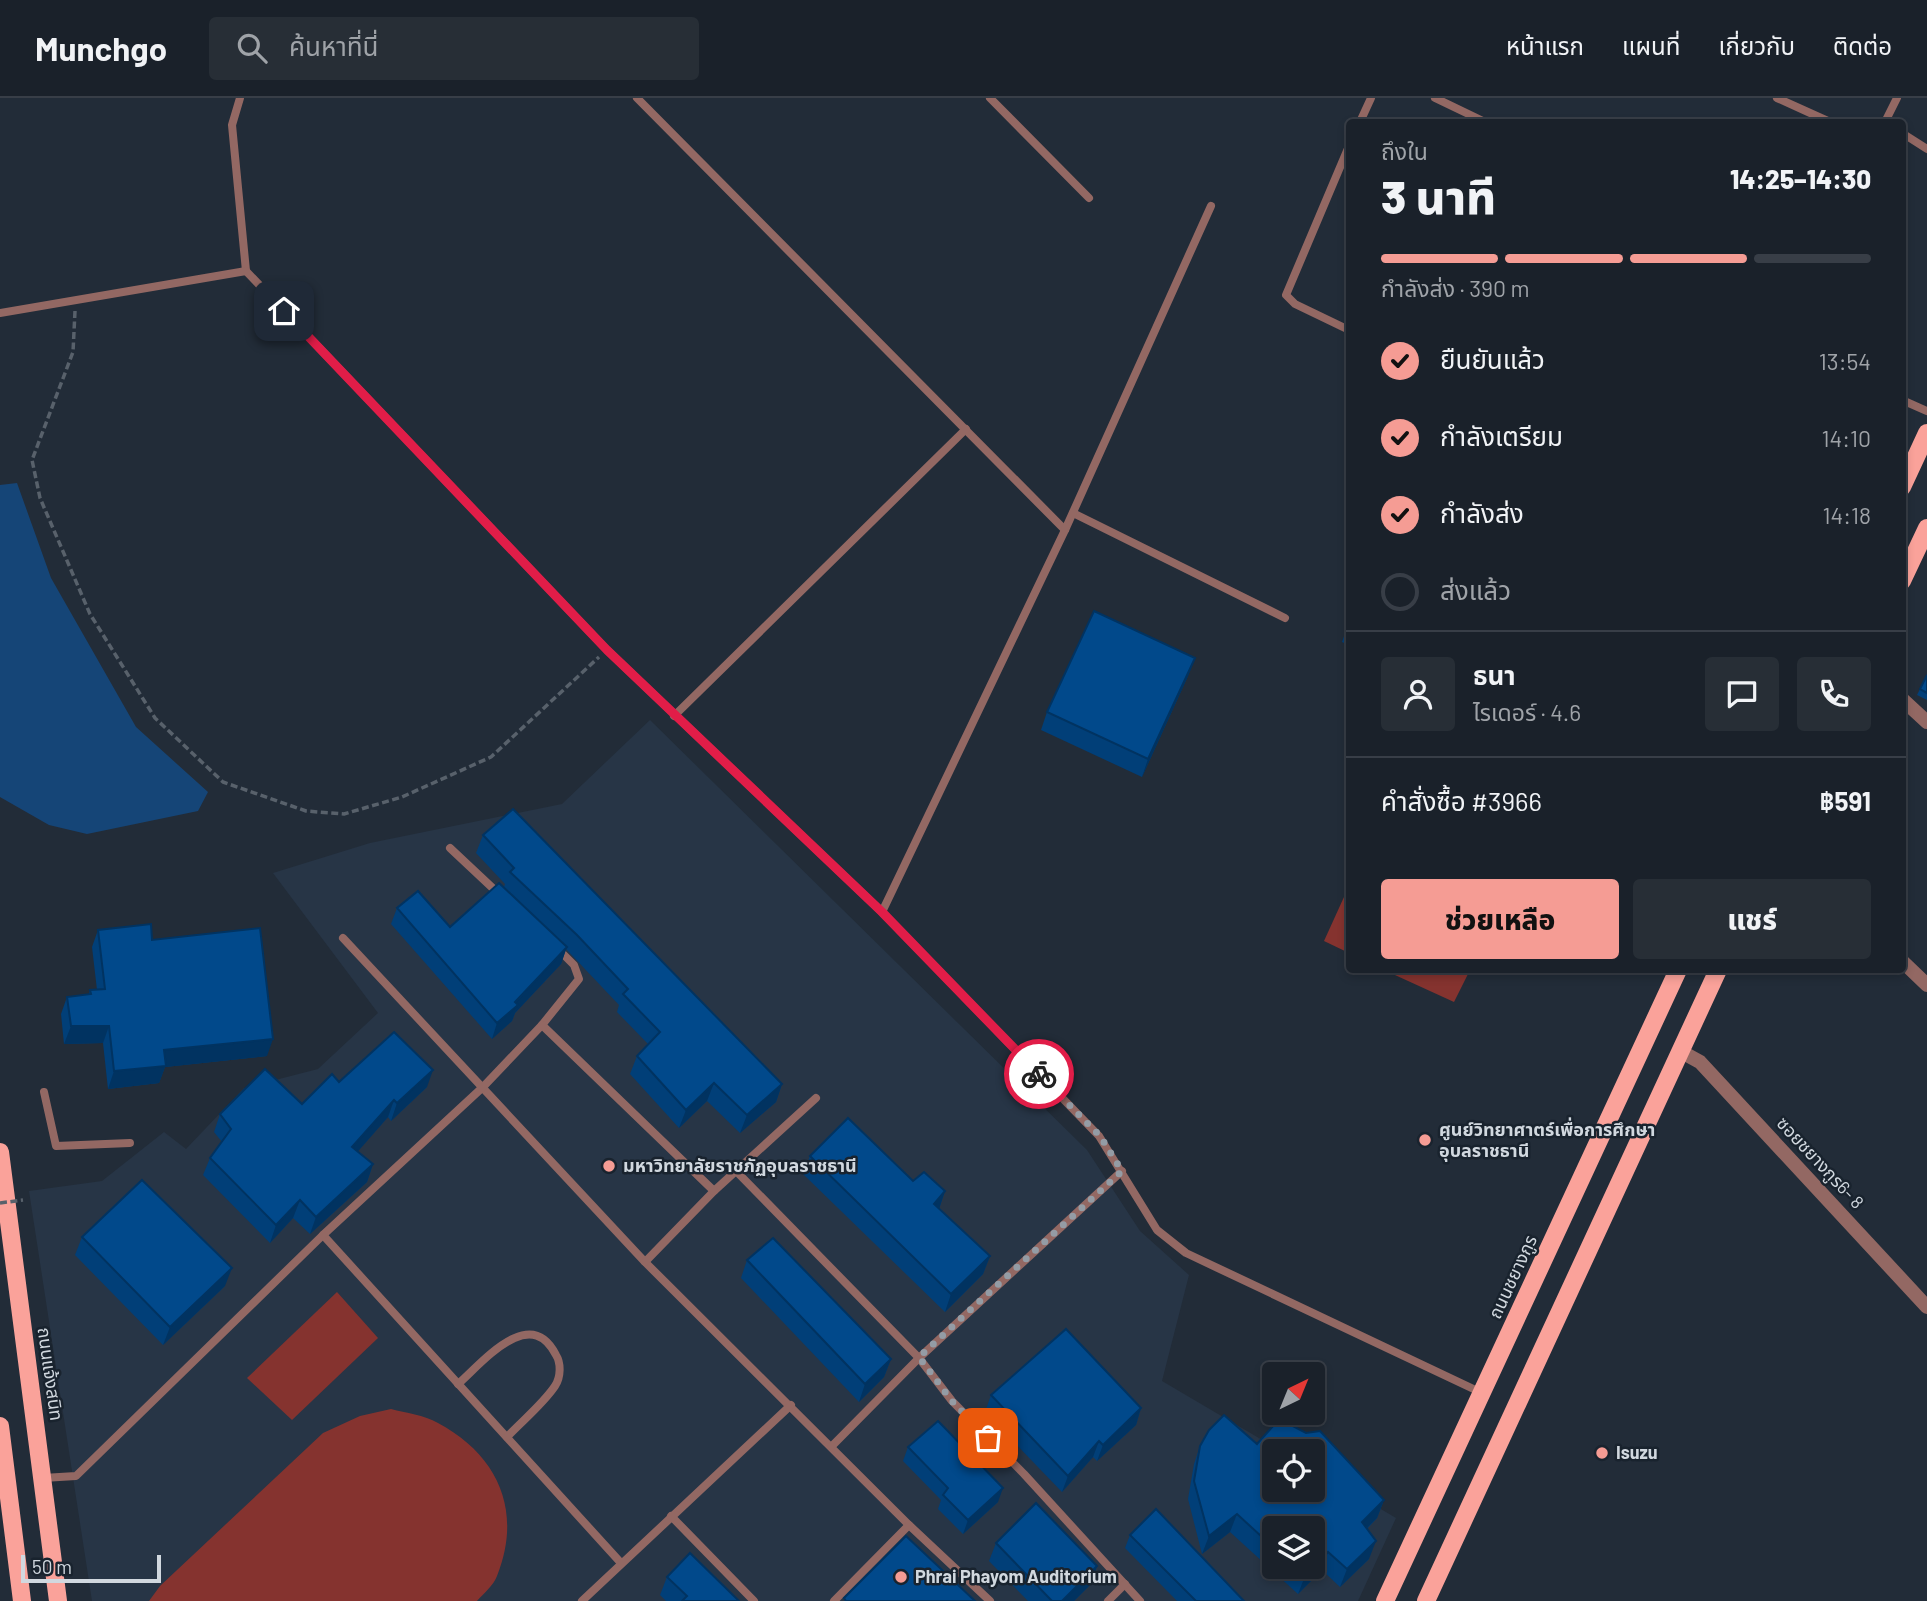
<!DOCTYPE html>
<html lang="th">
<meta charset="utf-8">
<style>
body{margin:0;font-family:Barlow,"Noto Sans Thai",sans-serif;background:#272e36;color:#f1f3f6;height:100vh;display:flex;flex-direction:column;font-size:26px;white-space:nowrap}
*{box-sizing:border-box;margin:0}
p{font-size:23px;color:#9fa3a8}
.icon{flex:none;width:38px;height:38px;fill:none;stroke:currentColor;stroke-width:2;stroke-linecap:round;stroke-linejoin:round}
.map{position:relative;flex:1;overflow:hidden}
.drawer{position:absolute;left:1346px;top:21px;width:560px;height:854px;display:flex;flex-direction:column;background:#1a212a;border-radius:7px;box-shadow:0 4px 10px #0003,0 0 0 2px #383e47}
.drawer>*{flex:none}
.needle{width:46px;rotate:43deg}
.controls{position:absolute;left:1262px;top:1264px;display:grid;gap:14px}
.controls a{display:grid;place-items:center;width:63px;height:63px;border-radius:7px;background:#1a212a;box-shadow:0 4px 10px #0003,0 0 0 2px #383e47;font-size:35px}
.scale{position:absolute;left:21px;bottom:18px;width:140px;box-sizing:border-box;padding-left:7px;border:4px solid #d1d8df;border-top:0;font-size:19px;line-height:24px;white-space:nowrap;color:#d1d8df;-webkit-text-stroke:5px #19232e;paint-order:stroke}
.pin{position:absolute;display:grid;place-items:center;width:60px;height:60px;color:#fff;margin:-30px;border-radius:14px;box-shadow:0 4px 10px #0006}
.courier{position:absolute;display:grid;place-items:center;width:70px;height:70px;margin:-35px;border:5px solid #e11d48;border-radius:50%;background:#fff;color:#222;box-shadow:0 2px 9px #0007}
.head em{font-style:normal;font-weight:800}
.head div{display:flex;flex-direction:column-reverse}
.head{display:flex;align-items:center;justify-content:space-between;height:119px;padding:0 35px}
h1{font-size:46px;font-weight:800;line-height:52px}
.bar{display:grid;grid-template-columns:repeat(4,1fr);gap:10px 7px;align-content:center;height:84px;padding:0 35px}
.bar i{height:9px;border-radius:5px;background:#383e47}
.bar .active{background:#f59c94}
.bar p{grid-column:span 4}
.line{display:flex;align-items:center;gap:18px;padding:0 35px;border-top:2px solid #383e47}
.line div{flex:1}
.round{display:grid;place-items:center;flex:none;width:74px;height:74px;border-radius:7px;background:#272e36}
ol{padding:0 35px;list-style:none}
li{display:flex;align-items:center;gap:21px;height:77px}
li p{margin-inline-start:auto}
li .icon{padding:7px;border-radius:50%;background:#f59c94;color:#111;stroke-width:4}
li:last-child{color:#9fa3a8}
li i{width:38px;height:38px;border:4px solid #383e47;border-radius:50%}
.button{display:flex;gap:14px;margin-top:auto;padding:14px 35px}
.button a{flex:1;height:80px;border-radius:7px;background:#f59c94;color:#111;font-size:28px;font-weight:800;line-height:80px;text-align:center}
.button a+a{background:#272e36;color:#f1f3f6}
header{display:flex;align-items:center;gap:42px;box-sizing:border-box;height:98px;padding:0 35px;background:#1a212a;border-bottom:2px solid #383e47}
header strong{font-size:33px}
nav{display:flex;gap:38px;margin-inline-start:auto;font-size:24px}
.search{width:490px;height:63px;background:#272e36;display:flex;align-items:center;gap:18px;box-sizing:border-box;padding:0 24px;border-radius:7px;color:#9fa3a8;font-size:26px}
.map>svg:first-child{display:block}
</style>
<header>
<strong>Munchgo</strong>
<div class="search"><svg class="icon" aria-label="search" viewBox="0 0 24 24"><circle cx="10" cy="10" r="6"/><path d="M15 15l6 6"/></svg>ค้นหาที่นี่</div>
<nav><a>หน้าแรก</a><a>แผนที่</a><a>เกี่ยวกับ</a><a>ติดต่อ</a></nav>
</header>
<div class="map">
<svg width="1927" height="1503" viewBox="0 0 1927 1503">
<rect width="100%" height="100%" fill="#222c38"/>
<!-- built -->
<path fill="#273546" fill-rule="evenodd" d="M650,622L1087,1052L1140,1133L1189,1177L1162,1283L1281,1353H1274V1391H1312L1313,1371L1396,1420L1358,1503H92L29,1093L102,1083L164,1034L186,1051L244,990L318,971L378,915L273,775L370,745L562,706ZM1274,1430H1312V1468H1274Z"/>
<!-- garden -->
<g fill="#85332f">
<path d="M1349,788V855L1324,843Z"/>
<path d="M1384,872H1470L1454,904Z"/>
<path d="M337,1194L378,1240L292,1322L247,1280Z"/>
<path d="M391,1311C406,1315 424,1317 438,1325C498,1357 523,1413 497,1478C494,1487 483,1496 477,1503H149L160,1488L323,1335L360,1318Z"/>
</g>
<!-- water -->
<path fill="#154577" d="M17,385L51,480L136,629L208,694L198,713L87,736L49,727L0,699V387Z"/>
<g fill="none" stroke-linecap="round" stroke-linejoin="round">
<!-- path -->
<path stroke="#58616b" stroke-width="3.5" stroke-dasharray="7 3.5" stroke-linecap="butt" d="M75,213L73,254L32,362L40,400L90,516L155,620L223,684L306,713L344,716L402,699L491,659L599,559"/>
<!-- service -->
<g stroke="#936863" stroke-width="8">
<path d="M240,0L232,27L246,173"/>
<path d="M637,0L1065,432"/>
<path d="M990,0L1089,100"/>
<path d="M1435,0L1485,24"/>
<path d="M1777,0L1830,24"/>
<path d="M1360,24L1371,0"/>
<path d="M1885,24L1897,0"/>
<path d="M1902,35L1927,51"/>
<path d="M1349,48L1286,197L1295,206L1349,232"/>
<path d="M0,215L246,173L607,552L882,814L1099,1038L1157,1132L1186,1155L1482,1295"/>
<path d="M1902,302L1927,313"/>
<path d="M1073,415L1285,520"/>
<path d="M674,618L966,331"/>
<path d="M450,750L499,796"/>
<path d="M882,814L1065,432L1211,108"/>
<path d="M343,840L645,1164L909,1427L990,1503"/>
<path d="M542,927L579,881L574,867L557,850"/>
<path d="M44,994L56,1048L130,1045"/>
<path d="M736,1073L919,1260L952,1303L1024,1376L1140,1503"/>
<path d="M323,1137L621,1465"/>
<path d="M645,1164L714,1093L816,1000"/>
<path d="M458,1286C483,1264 530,1206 556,1257C561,1265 561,1279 555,1288C543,1306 522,1323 507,1339"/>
<path d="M832,1348L919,1260L1122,1073"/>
<path d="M43,1380L76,1378L323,1137L483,989L542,927L714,1093"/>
<path d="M671,1418L754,1503"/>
<path d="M582,1503L791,1307"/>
<path d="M834,1503L909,1427"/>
<path d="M1108,1503L1125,1486"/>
</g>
<!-- minor -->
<g stroke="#936863" stroke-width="14">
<path d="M1902,601L1927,624"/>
<path d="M1902,863L1927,887"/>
<path d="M1680,953L1700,964L1927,1209"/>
</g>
<!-- primary -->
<g stroke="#faa29a" stroke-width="18">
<path d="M1902,389L1927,335"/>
<path d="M1902,483L1927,430"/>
<path d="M0,1054L58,1503"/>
<path d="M0,1328L22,1503"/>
<path d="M1385,1503L1678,872"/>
<path d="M1426,1503L1718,872"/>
</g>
<!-- path-bridge -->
<path stroke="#58616b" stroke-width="3.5" stroke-dasharray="7 3.5" stroke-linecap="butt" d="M0,1105L23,1102"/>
</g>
<!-- wall -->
<g fill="#013f78" fill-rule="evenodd">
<path d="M1349,524V547L1342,544Z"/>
<path d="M1195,560L1188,578L1142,679L1041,632L1047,614Z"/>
<path d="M1927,577V602L1917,597Z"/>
<path d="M483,737L782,986L776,1004L740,1035L707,1003L679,1030L630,976L637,958L648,946L617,914L619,907L566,851L561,866L515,915L512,923L492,941L391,826L397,810L450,829L504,789L505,786L476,755Z"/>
<path d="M98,832L152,842L267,958L165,969L159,985L108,991L103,945L64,946L61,916L67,899L89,896L90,892H97L92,849Z"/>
<path d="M427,989L391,1023L388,1019L357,1054L373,1066L367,1084L310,1136L293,1120L270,1145L203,1077L210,1060L222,1044L214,1034L220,1016Z"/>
<path d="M810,1058L913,1083L945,1093L939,1111L990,1158L983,1176L945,1214L803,1076Z"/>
<path d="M82,1139L225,1188L163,1247L75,1157Z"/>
<path d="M747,1162L891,1261L884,1279L859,1304L741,1180Z"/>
<path d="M991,1297L1141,1310L1136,1327L1097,1363L1093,1359L1062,1394L985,1314Z"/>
<path d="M1257,1346L1384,1402L1377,1420L1367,1431L1369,1461L1340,1489L1322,1472L1298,1496L1230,1434L1202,1456L1188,1401L1194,1366L1200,1348ZM1274,1430L1312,1468H1274Z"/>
<path d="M908,1349L998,1404L963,1436L938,1411L941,1402L903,1363Z"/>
<path d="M1130,1437L1244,1503H1177L1125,1450Z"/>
<path d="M996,1445L1097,1468L1091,1486L1074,1503H1028L989,1463Z"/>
<path d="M667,1479L739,1503H666L660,1497Z"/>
</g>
<!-- shaded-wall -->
<g fill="#013361">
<path d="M1195,560L1188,578L1142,679L1148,661Z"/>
<path d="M567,849L561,866L515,915L512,923L492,941L497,925Z"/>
<path d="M71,928H109L103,945L64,946Z"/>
<path d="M273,941L267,958L165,969L159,985L108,991L114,973L164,952Z"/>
<path d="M433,972L427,989L391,1023L397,1005Z"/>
<path d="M714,985L707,1003L679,1030L686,1012Z"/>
<path d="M782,986L776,1004L740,1035L747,1017Z"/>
<path d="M394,1002L388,1019L346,1067L352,1049Z"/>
<path d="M373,1066L367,1084L310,1136L316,1119Z"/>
<path d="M945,1093L939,1111L934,1106Z"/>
<path d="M300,1102L293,1120L270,1145L276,1127Z"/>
<path d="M990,1158L983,1176L945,1214L951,1196Z"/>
<path d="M232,1170L225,1188L163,1247L170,1229Z"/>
<path d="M891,1261L884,1279L859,1304L865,1286Z"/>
<path d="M1141,1310L1136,1327L1097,1363L1103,1347Z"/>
<path d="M1099,1343L1093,1359L1062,1394L1068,1378Z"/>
<path d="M1003,1390L998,1404L963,1436L968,1422Z"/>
<path d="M1384,1402L1377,1420L1355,1442L1362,1424Z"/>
<path d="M1237,1416L1230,1434L1202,1456L1209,1438Z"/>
<path d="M1376,1443L1369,1461L1340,1489L1347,1471Z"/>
<path d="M1328,1454L1322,1472L1298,1496L1305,1478Z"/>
<path d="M1097,1468L1091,1486L1074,1503H1062Z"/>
</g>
<!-- building -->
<g fill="#01498b" stroke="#013361" stroke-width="2" fill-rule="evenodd">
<path d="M1094,513L1195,560L1148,661L1047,614Z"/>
<path d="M1927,577V595L1920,591Z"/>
<path d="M513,711L782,986L747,1017L714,985L686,1012L637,958L660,934L623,896L628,891L577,837L510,774L514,770L483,737Z"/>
<path d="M499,785L567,849L515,904L518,907L497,925L397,810L418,793L450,829Z"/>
<path d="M151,826L152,842L260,830L273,941L164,952L166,968L114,973L109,928H71L67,899L91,896L90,892L105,891L98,832Z"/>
<path d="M394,934L433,972L397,1005L394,1002L352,1049L373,1066L316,1119L300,1102L276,1127L210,1060L231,1031L220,1016L265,971L302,1006L332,976L339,984Z"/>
<path d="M848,1020L913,1083L924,1074L945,1093L934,1106L990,1158L951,1196L810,1058Z"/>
<path d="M142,1082L232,1170L170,1229L82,1139Z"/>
<path d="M773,1140L891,1261L865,1286L747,1162Z"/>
<path d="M1066,1231L1141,1310L1103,1347L1099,1343L1068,1378L991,1297Z"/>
<path d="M1224,1317L1257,1346L1274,1327L1289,1326L1306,1335L1320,1333L1384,1402L1362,1424L1376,1443L1347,1471L1328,1454L1305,1478L1294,1468H1312V1430H1274V1450L1237,1416L1209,1438L1194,1383L1200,1348L1209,1332ZM1274,1353H1312V1391H1274Z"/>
<path d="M938,1323L1003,1390L968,1422L943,1397L948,1390L908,1349Z"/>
<path d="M1036,1405L1097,1468L1062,1503H1052L996,1445Z"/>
<path d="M1156,1411L1244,1503H1196L1130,1437Z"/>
<path d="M906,1438L975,1503H846L844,1500Z"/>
<path d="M690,1455L739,1503H682L687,1498L667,1479Z"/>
</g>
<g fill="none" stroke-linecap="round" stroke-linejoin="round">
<!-- done -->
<path stroke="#949ca5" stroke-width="7" stroke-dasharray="0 12.6" d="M988,1340L952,1303L919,1259L1122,1073L1100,1038L1039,976"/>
<!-- route -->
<path stroke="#e11d48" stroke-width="9" d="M284,213L607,552L882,814L1039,976"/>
</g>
<!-- markers -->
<g fill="#f59c94" stroke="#19232e" stroke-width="2.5">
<circle cx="1425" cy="1042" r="7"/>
<circle cx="609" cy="1068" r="7"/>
<circle cx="1602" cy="1355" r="7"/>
<circle cx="901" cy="1479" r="7"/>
</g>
<g text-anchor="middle" stroke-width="5" stroke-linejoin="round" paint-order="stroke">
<!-- poi labels -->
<g font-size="18" font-weight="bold" fill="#d1d8df" stroke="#19232e" text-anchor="start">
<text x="1439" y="1038">ศูนย์วิทยาศาตร์เพื่อการศึกษา<tspan x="1439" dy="21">อุบลราชธานี</tspan></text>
<text x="623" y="1074">มหาวิทยาลัยราชภัฏอุบลราชธานี</text>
<text x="1616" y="1361">Isuzu</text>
<text x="915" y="1485">Phrai Phayom Auditorium</text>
</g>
<!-- street labels -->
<g font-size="18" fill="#d1d8df" stroke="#19232e">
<text transform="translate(1820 1065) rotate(47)" y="6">ซอยชยางกูร6- 8</text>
<text transform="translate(1513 1179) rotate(-65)" y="6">ถนนชยางกูร</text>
<text transform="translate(50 1276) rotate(82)" y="6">ถนนแจ้งสนิท</text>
</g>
</g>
</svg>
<div class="controls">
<a><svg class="needle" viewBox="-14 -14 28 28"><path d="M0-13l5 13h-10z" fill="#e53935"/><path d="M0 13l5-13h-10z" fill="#9fa3a8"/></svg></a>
<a><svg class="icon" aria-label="locate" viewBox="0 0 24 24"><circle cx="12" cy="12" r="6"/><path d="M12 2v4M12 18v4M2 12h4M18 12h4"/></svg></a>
<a><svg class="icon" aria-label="layers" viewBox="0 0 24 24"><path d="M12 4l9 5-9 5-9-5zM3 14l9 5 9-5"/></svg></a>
</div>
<div class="scale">50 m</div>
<div class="pin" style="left:988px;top:1340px;background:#ea580c"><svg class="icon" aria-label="bag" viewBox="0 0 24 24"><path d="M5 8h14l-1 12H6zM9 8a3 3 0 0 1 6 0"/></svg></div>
<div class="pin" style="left:284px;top:213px;background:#1f2937"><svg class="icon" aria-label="home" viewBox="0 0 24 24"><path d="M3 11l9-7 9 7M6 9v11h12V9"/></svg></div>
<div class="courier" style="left:1039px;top:976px"><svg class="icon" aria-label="bike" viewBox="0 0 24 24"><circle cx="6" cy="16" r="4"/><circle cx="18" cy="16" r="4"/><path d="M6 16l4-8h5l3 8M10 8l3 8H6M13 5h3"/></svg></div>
<section class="drawer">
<div class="head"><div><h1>3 นาที</h1><p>ถึงใน</p></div><em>14:25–14:30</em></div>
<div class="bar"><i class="active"></i><i class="active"></i><i class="active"></i><i></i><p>กำลังส่ง · 390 m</p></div>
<ol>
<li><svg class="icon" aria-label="check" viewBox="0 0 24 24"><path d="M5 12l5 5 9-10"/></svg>ยืนยันแล้ว<p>13:54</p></li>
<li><svg class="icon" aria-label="check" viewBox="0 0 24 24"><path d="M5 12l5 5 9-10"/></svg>กำลังเตรียม<p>14:10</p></li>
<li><svg class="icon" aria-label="check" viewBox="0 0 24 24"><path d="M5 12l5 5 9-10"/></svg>กำลังส่ง<p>14:18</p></li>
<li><i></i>ส่งแล้ว</li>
</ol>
<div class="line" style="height:126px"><a class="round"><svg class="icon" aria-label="person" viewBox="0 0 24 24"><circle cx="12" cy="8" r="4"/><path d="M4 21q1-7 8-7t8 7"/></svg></a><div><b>ธนา</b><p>ไรเดอร์ · 4.6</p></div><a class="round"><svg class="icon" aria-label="chat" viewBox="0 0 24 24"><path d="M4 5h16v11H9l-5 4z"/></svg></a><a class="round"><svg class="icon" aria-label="phone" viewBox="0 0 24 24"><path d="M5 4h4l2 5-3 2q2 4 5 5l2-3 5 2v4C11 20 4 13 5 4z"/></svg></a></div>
<div class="line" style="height:91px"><div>คำสั่งซื้อ #3966</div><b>฿591</b></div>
<div class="button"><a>ช่วยเหลือ</a><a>แชร์</a></div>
</section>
</div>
